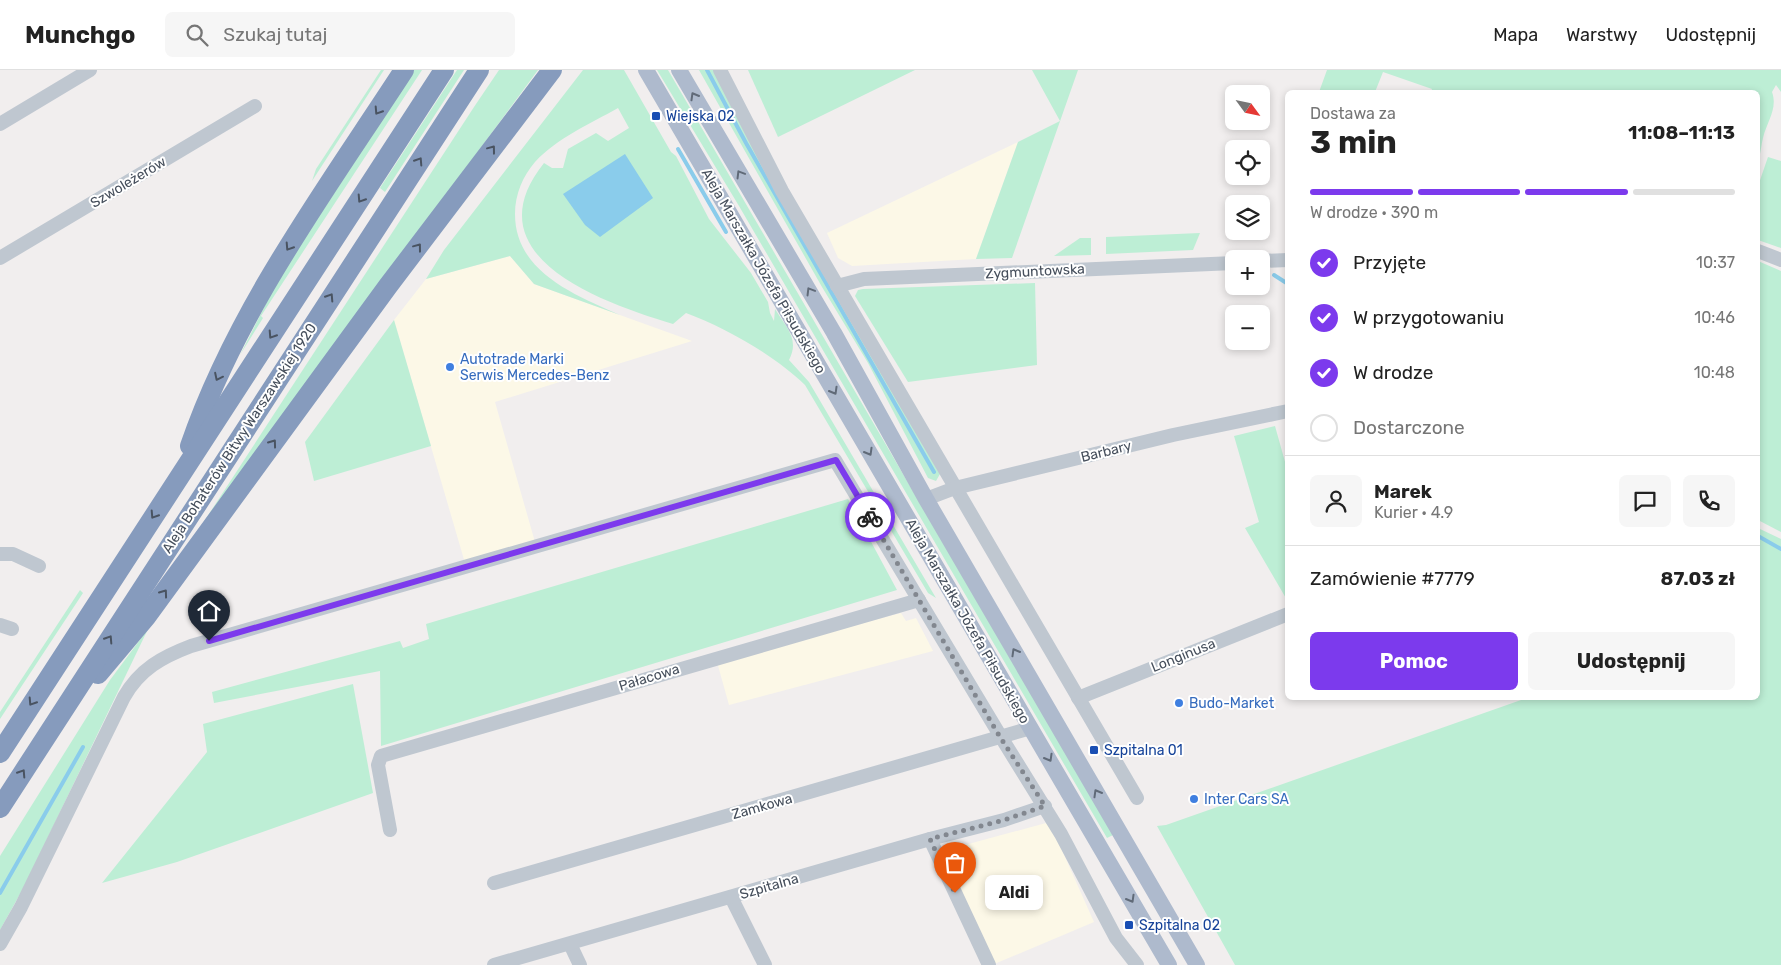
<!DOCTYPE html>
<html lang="pl">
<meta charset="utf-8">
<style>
body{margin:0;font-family:Rubik,sans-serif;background:#f6f6f6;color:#222;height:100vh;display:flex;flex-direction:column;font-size:19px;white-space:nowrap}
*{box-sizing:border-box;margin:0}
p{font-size:16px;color:#767676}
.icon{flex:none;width:28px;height:28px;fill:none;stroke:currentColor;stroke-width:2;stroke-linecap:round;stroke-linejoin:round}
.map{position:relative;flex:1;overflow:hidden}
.details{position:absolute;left:1285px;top:20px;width:475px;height:610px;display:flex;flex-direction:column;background:#fff;border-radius:8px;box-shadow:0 2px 8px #0003}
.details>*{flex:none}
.needle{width:32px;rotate:123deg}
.tools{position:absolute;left:1225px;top:15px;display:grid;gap:10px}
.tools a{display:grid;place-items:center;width:45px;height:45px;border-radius:8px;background:#fff;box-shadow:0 2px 8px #0003;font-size:25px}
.pin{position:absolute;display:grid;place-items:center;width:42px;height:42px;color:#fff;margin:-51px -21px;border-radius:50% 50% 50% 0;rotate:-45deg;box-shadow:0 0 5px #0007}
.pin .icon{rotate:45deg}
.courier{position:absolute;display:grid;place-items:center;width:50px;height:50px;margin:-25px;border:4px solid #7c3aed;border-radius:50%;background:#fff;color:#222;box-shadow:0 1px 6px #0007}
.bubble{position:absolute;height:35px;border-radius:8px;background:#fff;box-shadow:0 2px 8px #0003;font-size:16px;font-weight:700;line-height:35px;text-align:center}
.summary em{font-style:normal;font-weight:700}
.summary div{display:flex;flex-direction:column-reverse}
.summary{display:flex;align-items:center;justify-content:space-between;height:85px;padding:0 25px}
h1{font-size:32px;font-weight:700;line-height:38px}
.bar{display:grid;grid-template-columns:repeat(4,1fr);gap:8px 5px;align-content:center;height:60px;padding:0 25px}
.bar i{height:6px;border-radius:4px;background:#e0e0e0}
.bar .selected{background:#7c3aed}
.bar p{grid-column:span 4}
.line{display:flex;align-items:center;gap:12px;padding:0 25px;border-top:1px solid #e0e0e0}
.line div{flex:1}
.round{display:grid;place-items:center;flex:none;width:52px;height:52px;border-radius:8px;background:#f6f6f6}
ol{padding:0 25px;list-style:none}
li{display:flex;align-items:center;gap:15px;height:55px}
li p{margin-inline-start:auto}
li .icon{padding:5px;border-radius:50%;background:#7c3aed;color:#fff;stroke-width:4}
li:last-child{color:#767676}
li i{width:28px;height:28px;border:2px solid #e0e0e0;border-radius:50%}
.primary-button{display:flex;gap:10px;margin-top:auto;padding:10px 25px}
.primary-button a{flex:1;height:58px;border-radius:8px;background:#7c3aed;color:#fff;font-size:20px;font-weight:700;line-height:58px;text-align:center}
.primary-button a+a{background:#f6f6f6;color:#222}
header{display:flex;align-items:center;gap:30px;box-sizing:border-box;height:70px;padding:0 25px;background:#fff;border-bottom:1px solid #e0e0e0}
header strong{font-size:24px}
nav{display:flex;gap:28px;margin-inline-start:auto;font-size:18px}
.search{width:350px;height:45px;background:#f6f6f6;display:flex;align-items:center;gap:12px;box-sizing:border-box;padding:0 18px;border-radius:8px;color:#767676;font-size:19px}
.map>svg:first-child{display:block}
</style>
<header>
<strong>Munchgo</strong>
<div class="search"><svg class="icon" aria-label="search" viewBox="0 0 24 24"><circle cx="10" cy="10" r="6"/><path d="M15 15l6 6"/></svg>Szukaj tutaj</div>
<nav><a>Mapa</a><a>Warstwy</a><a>Udostępnij</a></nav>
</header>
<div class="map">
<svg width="1781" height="895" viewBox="0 0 1781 895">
<rect width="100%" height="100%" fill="#f1eeee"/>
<!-- commercial -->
<g fill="#fcf8e7">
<path d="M1018,72L976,189L852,196L838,188L827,163Z"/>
<path d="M510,186L534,214L692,271L495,332L535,472L465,493L394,250L426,209Z"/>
<path d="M901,543L906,551L916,548L933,581L729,635L717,592Z"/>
<path d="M1046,753L1052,758L1094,852L992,895L939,782Z"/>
</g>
<!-- green -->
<g fill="#bdeed5">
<path d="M381,0H384L312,111L316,99Z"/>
<path d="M414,0H422L261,246L263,248L240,285L279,208Z"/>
<path d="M457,0H464L385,122L380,118Z"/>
<path d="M499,0H538L192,470L474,37Z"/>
<path d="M583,0H624L671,82L676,86L709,149L751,203L768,232L770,243L774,251L775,239C786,257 800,269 789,290L809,312L936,528L928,523L805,315C774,285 726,258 686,243L673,254C604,233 469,187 544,93L552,98H563L568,79L596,63L608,71L629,58L618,38C590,54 557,68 535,92C523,106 515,124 515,144C515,202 575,225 620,245L534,214L510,186L426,209L444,180Z"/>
<path d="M657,0H668L1113,765L1107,768L739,136Z"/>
<path d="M699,0H714L940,404L936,411L928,408L868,293L822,217Z"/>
<path d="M748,0H915L778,67Z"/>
<path d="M1032,0H1078L1012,188L976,189L1018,72L1060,51Z"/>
<path d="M1327,0H1781V22L1776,15L1772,22C1778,39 1767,51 1763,68C1761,76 1761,83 1758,91V22H1431L1432,19L1383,2L1375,22H1319Z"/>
<path d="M1768,87L1781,91V178L1758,170V116Z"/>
<path d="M1200,163L1193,180L1106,184V167Z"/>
<path d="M1080,168H1091V185L1054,186Z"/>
<path d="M1758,191L1781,201V462L1758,450Z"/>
<path d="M1035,213L1037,295L908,312L855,226L858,220L863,219Z"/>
<path d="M394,250L431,376L314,411L305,372Z"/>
<path d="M1275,356L1287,399V530L1245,458L1259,452L1234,366Z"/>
<path d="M848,429L897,520L381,676L380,601L214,633L212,622L400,571L403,578L429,569L426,554Z"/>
<path d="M1758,458L1781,469V895H1235L1157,756L1166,755L1527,628H1758Z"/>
<path d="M80,520L83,523L0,649V642Z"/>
<path d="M148,559L25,815L0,860V786L110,610Z"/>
<path d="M353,614L373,723L177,792L102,813L207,682L203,654Z"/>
</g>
<!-- water -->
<path fill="#8acceb" d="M625,84L653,128L600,167L585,155L563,124Z"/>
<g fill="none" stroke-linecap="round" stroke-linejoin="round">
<!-- stream -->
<g stroke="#8acceb" stroke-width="4">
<path d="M707,0L746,73L934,402"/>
<path d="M678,79L726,162"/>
<path d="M1274,205L1288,214"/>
<path d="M1758,466L1781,479"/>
<path d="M0,823L83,677"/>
</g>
<!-- minor -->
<g stroke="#bfc7d0" stroke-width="14">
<path d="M720,0L782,121L1137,728"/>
<path d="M0,54L90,0"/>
<path d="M1758,181L1781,190"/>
<path d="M0,188L255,36"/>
<path d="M1261,191L1288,190"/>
<path d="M837,216L864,209L1234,193"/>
<path d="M926,429L955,418L1173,365L1288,341"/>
<path d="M0,484H13L39,496"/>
<path d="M0,555L12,559"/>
<path d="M1078,628L1288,544"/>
<path d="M390,760L378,695L381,686L919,530"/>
<path d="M930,769L989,895"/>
<path d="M494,813L1031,658"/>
<path d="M731,827L765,895"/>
<path d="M0,874L21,837L124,627C140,599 162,587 191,576L835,390L1001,667L1061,764L1116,868L1137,895"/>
<path d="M570,874L580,895"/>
<path d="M494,895L930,769L1004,750L1045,736"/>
</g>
<!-- major -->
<g stroke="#aebacd" stroke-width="16">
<path d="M646,0L1169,895"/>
<path d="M679,0L834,263L926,429L1197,895"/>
</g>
<!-- highway -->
<g stroke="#869bbd" stroke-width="20">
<path d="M190,376C237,239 326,120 404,0"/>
<path d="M98,604L146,547L388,216L552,0"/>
<path d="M0,683L444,0"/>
<path d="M0,738L479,0"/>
</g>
</g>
<!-- one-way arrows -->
<defs><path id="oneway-chevron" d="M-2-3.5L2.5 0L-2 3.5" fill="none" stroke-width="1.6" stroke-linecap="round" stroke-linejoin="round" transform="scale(1.25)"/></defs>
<g stroke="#606a78">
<use href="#oneway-chevron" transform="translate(694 26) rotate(-120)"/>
<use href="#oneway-chevron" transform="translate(740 104) rotate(-121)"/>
<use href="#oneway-chevron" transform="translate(810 221) rotate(-121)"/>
<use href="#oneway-chevron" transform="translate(834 321) rotate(60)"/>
<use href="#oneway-chevron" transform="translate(869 382) rotate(60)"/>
<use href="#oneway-chevron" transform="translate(1015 582) rotate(-120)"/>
<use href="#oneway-chevron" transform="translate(1049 688) rotate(60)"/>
<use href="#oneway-chevron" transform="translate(1097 723) rotate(-120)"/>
<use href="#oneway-chevron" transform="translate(1131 829) rotate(60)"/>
</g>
<g stroke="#495361">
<use href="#oneway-chevron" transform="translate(378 41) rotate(123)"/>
<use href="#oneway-chevron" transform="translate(492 79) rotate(-53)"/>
<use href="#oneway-chevron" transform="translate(419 91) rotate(-57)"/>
<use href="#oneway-chevron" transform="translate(361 129) rotate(123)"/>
<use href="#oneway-chevron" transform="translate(289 177) rotate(123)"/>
<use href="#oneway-chevron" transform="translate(418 177) rotate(-53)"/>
<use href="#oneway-chevron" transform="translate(330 227) rotate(-57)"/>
<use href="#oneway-chevron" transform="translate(272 265) rotate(123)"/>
<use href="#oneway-chevron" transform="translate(218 307) rotate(116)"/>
<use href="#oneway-chevron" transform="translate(273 373) rotate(-54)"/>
<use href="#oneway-chevron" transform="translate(154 445) rotate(123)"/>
<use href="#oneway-chevron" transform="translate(164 523) rotate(-54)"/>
<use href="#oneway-chevron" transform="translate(109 569) rotate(-57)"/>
<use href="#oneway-chevron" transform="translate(32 632) rotate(123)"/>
<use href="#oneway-chevron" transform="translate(22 703) rotate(-57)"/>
</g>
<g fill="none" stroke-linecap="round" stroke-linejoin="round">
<!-- done -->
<path stroke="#82878f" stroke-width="5" stroke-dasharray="0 9" d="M870,447L1000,667L1045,736L1004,750L930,769L955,823"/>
<!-- route -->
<path stroke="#7c3aed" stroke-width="6" d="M209,571L836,390L870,447"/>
</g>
<!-- markers -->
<g fill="#1a4fb4" stroke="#fff" stroke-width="2">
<rect x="651" y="41" width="10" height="10" rx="2.5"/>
<rect x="1089" y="675" width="10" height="10" rx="2.5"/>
<rect x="1124" y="850" width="10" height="10" rx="2.5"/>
</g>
<g fill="#3f7fe0" stroke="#fff" stroke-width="2">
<circle cx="450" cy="297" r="5"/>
<circle cx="1179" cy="633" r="5"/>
<circle cx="1194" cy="729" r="5"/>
</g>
<g text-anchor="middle" stroke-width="4" stroke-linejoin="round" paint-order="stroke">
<!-- transit labels -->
<g font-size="14" fill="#164399" stroke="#fff" text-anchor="start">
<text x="666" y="51">Wiejska 02</text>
<text x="1104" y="685">Szpitalna 01</text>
<text x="1139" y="860">Szpitalna 02</text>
</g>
<!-- street labels -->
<g font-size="14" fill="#464f5c" stroke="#fff">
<text transform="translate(128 112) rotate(-31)" y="5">Szwoleżerów</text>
<text transform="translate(764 201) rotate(60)" y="5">Aleja Marszałka Józefa Piłsudskiego</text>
<text transform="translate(1035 201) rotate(-3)" y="5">Zygmuntowska</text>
<text transform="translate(239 368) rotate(-57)" y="5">Aleja Bohaterów Bitwy Warszawskiej 1920</text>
<text transform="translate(1106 381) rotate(-14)" y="5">Barbary</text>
<text transform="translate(968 551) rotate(60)" y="5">Aleja Marszałka Józefa Piłsudskiego</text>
<text transform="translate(1183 585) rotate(-22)" y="5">Longinusa</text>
<text transform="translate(649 607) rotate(-17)" y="5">Pałacowa</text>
<text transform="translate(762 736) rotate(-16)" y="5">Zamkowa</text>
<text transform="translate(769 816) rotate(-16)" y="5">Szpitalna</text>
</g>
<!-- shop labels -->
<g font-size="14" fill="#366cbe" stroke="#fff" text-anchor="start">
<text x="460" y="294">Autotrade Marki<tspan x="460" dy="16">Serwis Mercedes-Benz</tspan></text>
<text x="1189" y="638">Budo-Market</text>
<text x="1204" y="734">Inter Cars SA</text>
</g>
</g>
</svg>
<div class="tools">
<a><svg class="needle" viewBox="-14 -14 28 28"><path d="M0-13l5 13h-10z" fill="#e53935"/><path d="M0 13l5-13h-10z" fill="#767676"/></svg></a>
<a><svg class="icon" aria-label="locate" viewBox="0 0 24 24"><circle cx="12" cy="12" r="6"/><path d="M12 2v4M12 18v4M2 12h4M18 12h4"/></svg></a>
<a><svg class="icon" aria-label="layers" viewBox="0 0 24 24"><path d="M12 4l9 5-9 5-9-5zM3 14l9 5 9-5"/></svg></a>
<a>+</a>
<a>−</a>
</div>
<div class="pin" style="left:955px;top:823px;background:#ea580c"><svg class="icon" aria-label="bag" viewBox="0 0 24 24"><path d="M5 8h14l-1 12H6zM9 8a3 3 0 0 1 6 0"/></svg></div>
<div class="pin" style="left:209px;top:571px;background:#1f2937"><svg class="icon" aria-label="home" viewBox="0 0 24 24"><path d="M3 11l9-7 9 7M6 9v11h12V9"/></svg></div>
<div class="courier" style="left:870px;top:447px"><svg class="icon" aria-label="bike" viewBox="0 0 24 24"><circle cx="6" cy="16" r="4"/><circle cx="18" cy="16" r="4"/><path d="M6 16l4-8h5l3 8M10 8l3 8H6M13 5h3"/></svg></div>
<div class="bubble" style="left:985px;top:805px;width:58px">Aldi</div>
<section class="details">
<div class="summary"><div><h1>3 min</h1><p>Dostawa za</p></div><em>11:08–11:13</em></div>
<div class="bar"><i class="selected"></i><i class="selected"></i><i class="selected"></i><i></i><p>W drodze · 390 m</p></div>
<ol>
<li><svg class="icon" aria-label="check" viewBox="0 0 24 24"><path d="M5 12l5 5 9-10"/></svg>Przyjęte<p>10:37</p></li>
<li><svg class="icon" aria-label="check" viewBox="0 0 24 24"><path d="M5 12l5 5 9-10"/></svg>W przygotowaniu<p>10:46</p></li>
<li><svg class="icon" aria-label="check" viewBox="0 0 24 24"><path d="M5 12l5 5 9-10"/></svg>W drodze<p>10:48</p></li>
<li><i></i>Dostarczone</li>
</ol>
<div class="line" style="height:90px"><a class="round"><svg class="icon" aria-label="person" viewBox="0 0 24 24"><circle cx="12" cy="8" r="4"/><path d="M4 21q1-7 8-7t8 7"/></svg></a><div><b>Marek</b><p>Kurier · 4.9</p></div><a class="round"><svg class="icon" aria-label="chat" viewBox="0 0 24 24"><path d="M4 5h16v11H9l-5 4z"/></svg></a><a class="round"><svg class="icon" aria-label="phone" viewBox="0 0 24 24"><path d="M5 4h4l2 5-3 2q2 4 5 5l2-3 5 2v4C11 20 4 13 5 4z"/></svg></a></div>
<div class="line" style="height:65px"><div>Zamówienie #7779</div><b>87.03 zł</b></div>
<div class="primary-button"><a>Pomoc</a><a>Udostępnij</a></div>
</section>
</div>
